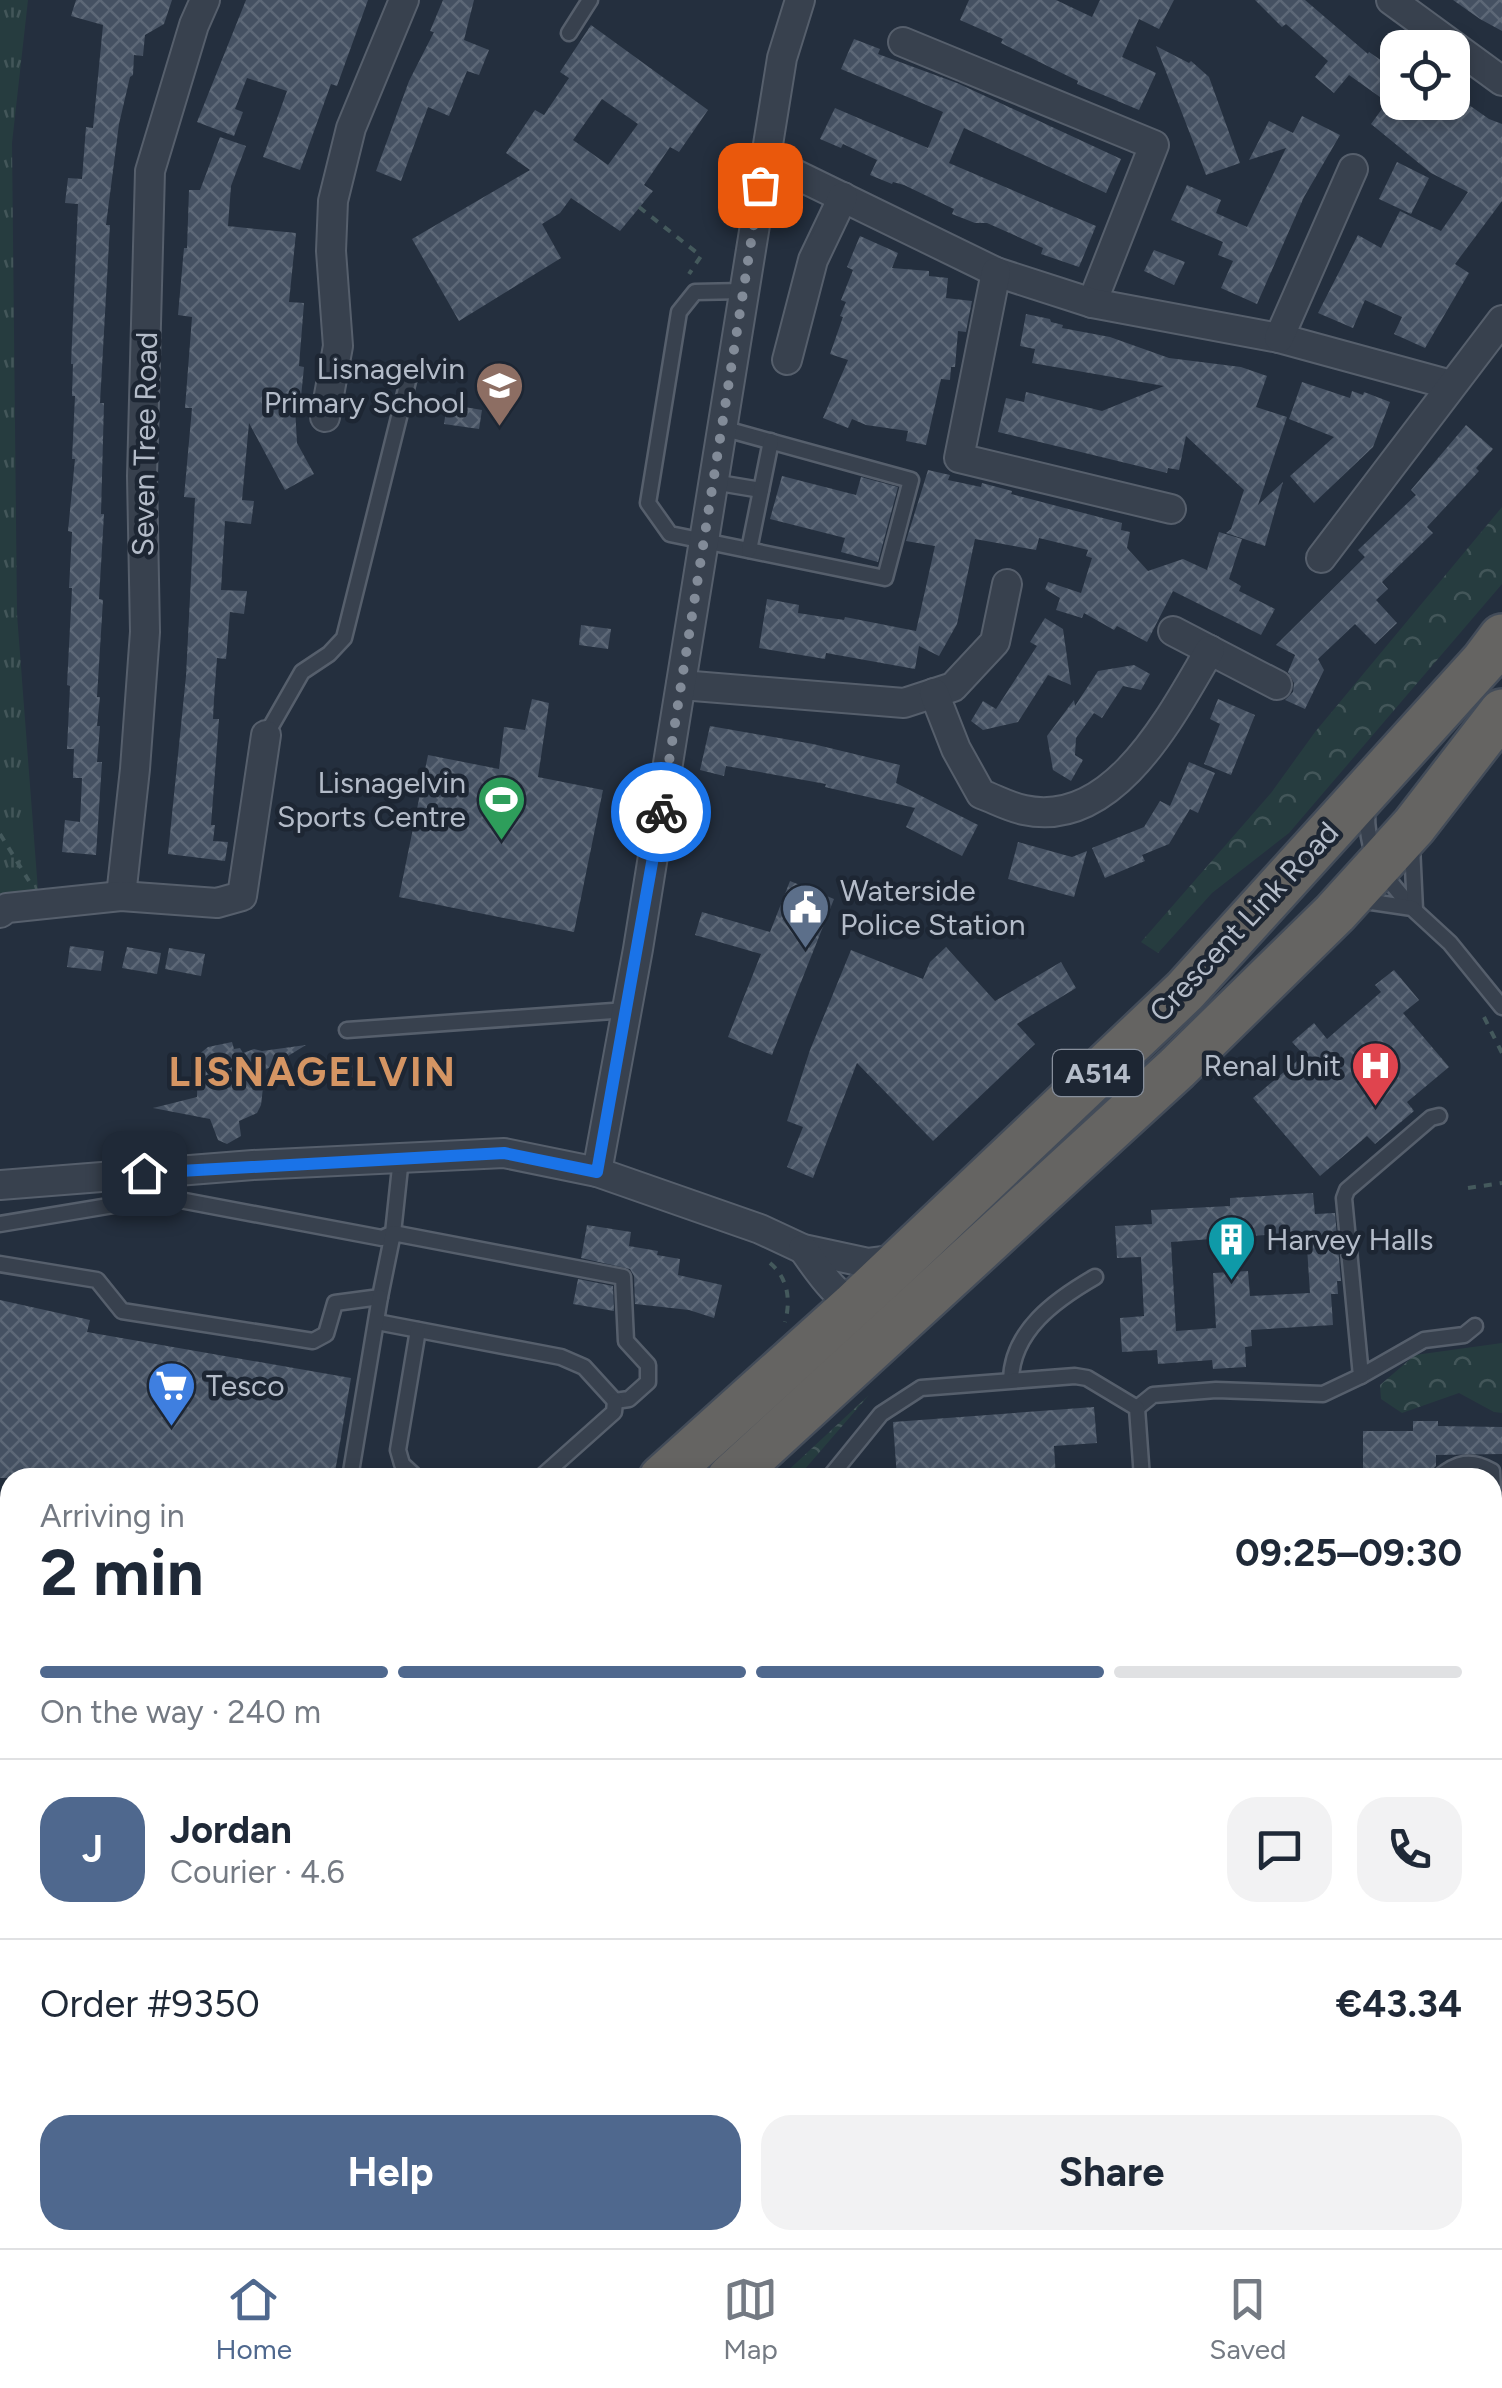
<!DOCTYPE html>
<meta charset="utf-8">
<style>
body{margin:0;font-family:Figtree,sans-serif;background:#f2f2f3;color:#1f2937;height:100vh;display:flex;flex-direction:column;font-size:38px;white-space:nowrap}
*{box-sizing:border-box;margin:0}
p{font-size:32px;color:#747a83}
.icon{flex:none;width:55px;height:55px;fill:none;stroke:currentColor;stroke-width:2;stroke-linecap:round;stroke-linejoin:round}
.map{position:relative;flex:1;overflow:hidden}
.panel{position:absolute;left:0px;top:1468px;width:1502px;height:782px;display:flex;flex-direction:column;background:#fff;border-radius:30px 30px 0 0;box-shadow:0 5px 15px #0003}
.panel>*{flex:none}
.controls{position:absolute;left:1380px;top:30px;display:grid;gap:20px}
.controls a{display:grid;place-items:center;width:90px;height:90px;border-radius:20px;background:#fff;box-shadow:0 5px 15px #0003;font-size:50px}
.pin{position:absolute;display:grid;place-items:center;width:85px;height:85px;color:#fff;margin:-42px;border-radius:20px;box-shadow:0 5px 15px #0006}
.courier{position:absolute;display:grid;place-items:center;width:100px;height:100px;margin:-50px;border:8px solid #1a73e8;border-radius:50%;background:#fff;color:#222;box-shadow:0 2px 12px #0007}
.overview em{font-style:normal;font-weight:700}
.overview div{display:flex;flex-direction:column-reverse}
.overview{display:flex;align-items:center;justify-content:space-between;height:170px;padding:0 40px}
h1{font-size:65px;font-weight:700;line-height:75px}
.bar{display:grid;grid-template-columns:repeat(4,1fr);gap:15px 10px;align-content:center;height:120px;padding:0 40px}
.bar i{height:12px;border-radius:8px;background:#e0e1e3}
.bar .active{background:#4f688e}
.bar p{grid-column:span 4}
.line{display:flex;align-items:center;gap:25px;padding:0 40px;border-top:2px solid #e0e1e3}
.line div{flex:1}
.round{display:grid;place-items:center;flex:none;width:105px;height:105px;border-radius:30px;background:#f2f2f3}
.button{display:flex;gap:20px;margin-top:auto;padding:20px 40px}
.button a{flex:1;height:115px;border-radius:30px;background:#4f688e;color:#fff;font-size:40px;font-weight:700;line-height:115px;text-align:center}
.button a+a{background:#f2f2f3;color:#1f2937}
.dock{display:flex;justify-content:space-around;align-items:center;height:140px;border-top:2px solid #e0e1e3;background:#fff;font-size:28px;color:#747a83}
.dock a{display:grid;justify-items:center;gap:5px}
.dock .active{color:#4f688e}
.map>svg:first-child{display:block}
</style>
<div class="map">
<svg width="1502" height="2248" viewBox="0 0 1502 2248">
<defs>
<pattern id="grass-tufts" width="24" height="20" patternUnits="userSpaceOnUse" patternTransform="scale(2.5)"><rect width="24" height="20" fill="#263c3f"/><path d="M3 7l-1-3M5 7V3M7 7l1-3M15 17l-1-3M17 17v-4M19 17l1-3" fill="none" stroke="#435659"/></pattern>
<pattern id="forest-crowns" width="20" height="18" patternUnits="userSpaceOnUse" patternTransform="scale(2.5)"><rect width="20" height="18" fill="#263c3f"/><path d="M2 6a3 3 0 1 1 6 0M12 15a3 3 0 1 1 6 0" fill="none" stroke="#435659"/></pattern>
<pattern id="building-cross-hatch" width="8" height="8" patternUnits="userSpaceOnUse" patternTransform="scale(2.5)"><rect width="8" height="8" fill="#455162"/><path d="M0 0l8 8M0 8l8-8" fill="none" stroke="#5d6877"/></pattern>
</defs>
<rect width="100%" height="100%" fill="#242f3e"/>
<!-- grass -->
<g fill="url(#grass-tufts)">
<path d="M0,0H28L12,143L17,614L38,891L0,899Z"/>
<path d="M0,1845L10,1853V1910L0,1923Z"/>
<path d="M10,2080V2142L0,2152V2098Z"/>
</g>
<!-- forest -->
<g fill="url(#forest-crowns)">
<path d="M1502,507V584L1289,833L1212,893L1158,953L1141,942L1271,793L1315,732Z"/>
<path d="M1502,1343V1413L1494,1412L1459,1393L1402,1413L1381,1399L1380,1385L1415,1355Z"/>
<path d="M869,1395L798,1477H781Z"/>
<path d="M10,2180V2240H303L312,2248H0V2189Z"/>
<path d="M450,2240H538L537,2248H456Z"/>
</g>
<!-- building -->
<g fill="url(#building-cross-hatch)" fill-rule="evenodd">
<path d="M76,0H172L164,24L145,35L143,56L134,55L133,75L130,77L119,124L106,225H110L100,403H104L101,514H104L99,599L103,600L97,697H100L97,726H100L97,762H102L96,855L62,852L65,820L80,822L82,778H73L74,749H67L70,686L67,685L72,588H69L72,532L68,531L75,459H72L75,396H72L73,364H71L78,204L65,203L68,178L82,179L86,127L93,128L103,25L71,16Z"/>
<path d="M246,0H368L337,86L331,84L300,170L263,157L287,91L247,78L235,109L243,112L234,136L197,122Z"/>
<path d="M443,0H474L464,40L489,50L479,75L467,71L449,116L428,107L401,181L376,171L409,81L434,32L430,31Z"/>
<path d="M969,0H1056L1092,17L1100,0H1174L1159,29L1139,19L1122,57L1156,73L1139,110L1077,84L1078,81L1001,43L1003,39L960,20Z"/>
<path d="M1255,0H1305L1368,54L1369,52L1398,72V102H1452V93L1489,119L1502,124V201L1455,264L1469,273L1425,348L1394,334L1402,317L1365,300L1353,328L1318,313L1358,235L1381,248L1400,211L1441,231L1468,192L1431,173L1371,124L1387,102L1349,75L1334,93L1315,77L1328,61L1286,24L1282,27Z"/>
<path d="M1453,0H1502V31L1480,19Z"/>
<path d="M591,25L708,110L679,152L670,147L644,185L653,191L620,231L571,198L560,213L542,224L561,258L459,321L412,239L530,170L506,153L535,110L544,115L569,78L560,72ZM602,99L638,124L608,165L573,140Z"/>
<path d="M854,39L880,49L878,54L957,83L1121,159L1106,193L964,128L949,163L1096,226L1079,267L1041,254L1043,248L987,223H975L952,214L954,209L904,185L893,182L892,184L870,175L877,160L843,144L841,148L820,139L835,108L928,148L943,112L841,69Z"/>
<path d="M1156,46L1189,63L1191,61L1209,77L1240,163L1206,175Z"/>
<path d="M1302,116L1340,135L1304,197L1257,304L1221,288L1233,261L1218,255L1223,242L1171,220L1187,185L1221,200L1216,213L1247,227L1286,148L1249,160L1269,121L1293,133Z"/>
<path d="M220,137L246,146L231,186L228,226L296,233L289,302L304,303L299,366L304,367L300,407H295L297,443L314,474L285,490L249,423L242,500L254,501L251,524L225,521L221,590L247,591L244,614L230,612L226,659L217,658L214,699L213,719H219L211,825H215L213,841L228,842L225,861L168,854L186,676L195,498L184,497L192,408H185L192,317L178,315L184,248H187L189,190H200Z"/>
<path d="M1397,162L1429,178L1411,214L1379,199Z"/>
<path d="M860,236L898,253L892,268L929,271V276L948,278L946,298L972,301L966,332L958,331L955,367H951L950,380L941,379L926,445L906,441L908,431L866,425L852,419L848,428L823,418L848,360L830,354L843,317L840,316L846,302L841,300L853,270L847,267Z"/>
<path d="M1154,250L1185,262L1174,285L1144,271Z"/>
<path d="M1026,314L1050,319L1051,322L1063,325L1062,328L1110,337L1169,358L1241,367L1267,376L1256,407L1287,417L1258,505L1283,482L1265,546L1226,533L1231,529L1244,490L1186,436L1179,470L1168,468L1167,473L998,432L1006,398L1024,402L1026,392L1102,411L1164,386L1032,363L1035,349L1020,346Z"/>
<path d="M1302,382L1350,398L1352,391L1363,395L1364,392L1390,402L1373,447L1314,503L1290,476L1334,437L1289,419Z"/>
<path d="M447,404L482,410L479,429L444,424Z"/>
<path d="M1466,425L1493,449L1476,468L1479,471L1427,527L1433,533L1382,582L1388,589L1376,600L1397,623L1375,644L1355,624L1318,659L1324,670L1305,709L1285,700L1293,692L1294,683L1288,672L1295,655L1276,645L1365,557L1358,550L1416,495L1411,490Z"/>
<path d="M928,470L950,475L948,480L981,487L982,483L1012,491L1011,494L1122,523L1121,530L1130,532L1127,548L1148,571L1183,559L1207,570L1219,532L1242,539L1229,579L1241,586L1239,591L1275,609L1261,635L1173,591L1147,642L1117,626L1114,630L1084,613L1082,618L1056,610L1060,598L1045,589L1048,582L1081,593L1092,558L1086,556L1088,550L1039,538L1036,550L975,539L957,624L939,656L919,646L915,669L826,653L825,659L759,648L767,599L799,605L798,613L844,620L845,617L916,631L935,546L906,541Z"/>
<path d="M782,476L856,495L861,477L898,487L878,562L841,552L845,538L770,519Z"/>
<path d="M1045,618L1063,629L1071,685L1048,675L1018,722L983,730L971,721L983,701L996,709L1037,646L1030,642Z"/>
<path d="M581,625L611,629L608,649L579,645Z"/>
<path d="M1134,665L1150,674L1141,690L1123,686L1102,718L1094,713L1076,738L1075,755L1083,760L1071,781L1053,770L1047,736L1074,700L1075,706L1098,671Z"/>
<path d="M532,699L549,703L538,777L603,790L574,932L399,897L428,755L499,769L504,727L525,730Z"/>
<path d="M1218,699L1255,715L1231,775L1204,764L1220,724L1210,719Z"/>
<path d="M710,726L813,744L900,765L896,783L978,825L962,856L906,827L915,808L825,787L826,784L726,766L724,776L700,770Z"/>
<path d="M1189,762L1215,773L1198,813L1190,809L1169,844L1142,855L1145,861L1105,878L1092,848L1144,827L1160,801L1170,806Z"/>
<path d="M1018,842L1072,857L1087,851L1074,897L1008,879Z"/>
<path d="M790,881L834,899L772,1055L728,1037L761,954L695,935L702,912L770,932Z"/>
<path d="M70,946L104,951L101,971L67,967Z"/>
<path d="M127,947L161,953L157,974L122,968Z"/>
<path d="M946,947L995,1001L1061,962L1076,988L1017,1024L1035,1044L933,1141L857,1063L813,1178L787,1167L803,1127L787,1121L810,1050L851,950L923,979L930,962Z"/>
<path d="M169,948L205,954L201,976L165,969Z"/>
<path d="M1394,970L1419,1000L1403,1013L1449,1067L1407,1102L1414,1111L1375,1144L1367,1136L1320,1176L1253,1098L1304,1055L1292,1042L1314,1023L1327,1039L1381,992L1375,985Z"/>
<path d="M232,1042L234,1049L240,1048L243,1053L254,1049L262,1051L306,1045L265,1070L261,1105L257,1113L239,1121L241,1136L227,1144L218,1140L210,1119L153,1108L197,1097L198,1055L208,1047Z"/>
<path d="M1313,1193L1315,1214L1335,1213L1341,1281H1337L1338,1294H1331L1333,1325L1251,1330L1252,1346L1245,1347L1246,1367L1213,1369L1212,1360L1158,1364L1157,1350L1122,1352L1120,1318L1144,1316L1141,1257L1117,1258L1115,1226L1152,1224L1151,1210L1230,1206V1198ZM1306,1232L1310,1293L1250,1296L1248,1271L1213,1273L1216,1328L1176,1331L1171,1242Z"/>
<path d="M587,1225L631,1232L629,1246L658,1251L657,1255L680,1259L678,1275L722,1285L714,1318L689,1310L635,1304L634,1276L630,1269L581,1258Z"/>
<path d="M578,1279L613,1286L614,1311L573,1304Z"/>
<path d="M0,1300L90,1320L87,1332L351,1378L334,1478H0Z"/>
<path d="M1094,1407L1097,1443L1054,1446L1056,1478H897L893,1422Z"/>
<path d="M1413,1421H1438V1426L1502,1427V1454L1436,1455V1466L1430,1472L1363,1471V1431H1413Z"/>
</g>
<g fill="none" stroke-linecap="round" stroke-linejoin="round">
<defs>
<g id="service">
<path d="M569,33L590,0"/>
<path d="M722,428L911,480L885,578L670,534L648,503L679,312L695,292L743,291"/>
<path d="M713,482L761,490"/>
<path d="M749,550L771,441"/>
<path d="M266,735L302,672L329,654L344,638L408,381"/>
<path d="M1367,809C1366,858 1382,872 1412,908"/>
<path d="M1412,846L1415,910"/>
<path d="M1358,900L1412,908L1450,943L1502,1007"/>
<path d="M347,1030L627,1010"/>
<path d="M0,1224L150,1199L180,1200L382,1238L393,1233L401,1158"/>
<path d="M0,1264L97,1280L122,1311L313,1341L326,1334L335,1303L380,1297L393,1233L623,1277L626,1341L648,1365V1382L629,1399L615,1401"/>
<path d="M377,1322L561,1357L584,1367L615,1401"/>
<path d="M1361,1376L1424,1340L1464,1335L1475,1326"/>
<path d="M1011,1380C1012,1331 1055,1300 1095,1277"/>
<path d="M1137,1408L1153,1395L1216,1390L1323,1394L1361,1376L1344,1198L1347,1190L1431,1118L1439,1116"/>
<path d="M350,1478L380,1297"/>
<path d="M417,1478L402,1464L398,1450L418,1330"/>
<path d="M540,1478L614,1412L615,1401"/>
<path d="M829,1478L881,1414L921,1388L1075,1376L1087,1378L1137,1408L1142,1478"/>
<path d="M1438,1478C1457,1462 1471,1459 1492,1471L1498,1603L1492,1608"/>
<path d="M0,1657L10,1662"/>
<path d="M1492,1683L1502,1677"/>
<path d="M1492,1811L1502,1804"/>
<path d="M1492,1845L1502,1856"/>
<path d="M884,2240L892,2248"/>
<path d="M1266,2240L1275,2248"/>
<path d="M1109,2248L1110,2240"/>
<path d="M1187,2248V2240"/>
</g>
<g id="minor">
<path d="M1391,0L1502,81"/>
<path d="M903,42L1154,145L1092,303"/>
<path d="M764,159L996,272L1092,303L1279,338L1451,385"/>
<path d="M996,272L959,458L1171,509"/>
<path d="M1279,338L1353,169"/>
<path d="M787,360L813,260L843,197"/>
<path d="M325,417L338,346L331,251L333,201L351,128L404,0"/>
<path d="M1321,558L1502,320"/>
<path d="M1173,631L1277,685"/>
<path d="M681,685L904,703L953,687L995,642L1007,584"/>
<path d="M934,693L956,749L981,794C995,799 1009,807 1024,810C1115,830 1173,712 1210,650"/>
<path d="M121,896L135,769L145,632L142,476L150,171L194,25L205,0"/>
<path d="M0,913L7,908L121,896L217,903L242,896L266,735"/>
<path d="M597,1172L638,949L782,58L800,0"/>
<path d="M0,1185L253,1165L504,1153L597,1172L760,1229L803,1249L868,1263L900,1259"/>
<path d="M803,1249C818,1270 838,1302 865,1309"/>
</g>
<path id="tertiary" d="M0,2168L10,2158"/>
<g id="trunk">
<path d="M662,1478L853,1306L1185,991L1484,661L1502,637"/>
<path d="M730,1478L1177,1068L1335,913L1414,826L1502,712"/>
<path d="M0,1815L10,1823"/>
<path d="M10,1954C4,1982 3,2004 10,2031"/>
<path d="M337,2240L347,2248"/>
<path d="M410,2240L416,2248"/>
</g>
</defs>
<!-- service casing -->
<use href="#service" stroke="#565f6c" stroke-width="19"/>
<!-- minor casing -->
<use href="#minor" stroke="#565f6c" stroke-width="32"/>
<!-- tertiary casing -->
<use href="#tertiary" stroke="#565f6c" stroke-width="38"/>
<!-- trunk casing -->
<use href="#trunk" stroke="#434c59" stroke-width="50"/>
<!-- path -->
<g stroke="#44595c" stroke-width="4" stroke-dasharray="8 8" stroke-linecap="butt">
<path d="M639,207L701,256L689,274"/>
<path d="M0,834L29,881"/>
<path d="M1484,1017L1502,1053"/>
<path d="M1468,1188L1502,1183"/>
<path d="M770,1263C788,1278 791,1300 785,1322"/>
<path d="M1492,1656L1502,1649"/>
<path d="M0,1742L10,1748"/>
<path d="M1492,1765L1502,1768"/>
<path d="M0,2205L10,2194"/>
<path d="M454,2240L461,2248"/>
<path d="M1070,2240V2248"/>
<path d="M1292,2240L1300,2248"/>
</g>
<!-- service -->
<use href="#service" stroke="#38414e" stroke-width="14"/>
<!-- minor -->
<use href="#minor" stroke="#38414e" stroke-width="28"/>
<!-- tertiary -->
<use href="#tertiary" stroke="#38414e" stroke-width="32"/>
<!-- trunk -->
<use href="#trunk" stroke="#656462" stroke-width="45"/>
</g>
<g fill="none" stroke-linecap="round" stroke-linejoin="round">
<!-- done -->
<path stroke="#828b98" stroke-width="10" stroke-dasharray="0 18" d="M661,812L760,185"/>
<!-- route -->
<path stroke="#1a73e8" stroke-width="12" d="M144,1173L504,1153L597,1172L661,812"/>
</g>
<!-- icons -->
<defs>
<symbol id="school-pin" viewBox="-11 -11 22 30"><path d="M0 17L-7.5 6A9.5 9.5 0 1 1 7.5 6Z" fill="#8d6e63" stroke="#1d2633"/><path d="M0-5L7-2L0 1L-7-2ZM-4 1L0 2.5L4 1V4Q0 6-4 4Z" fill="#fff"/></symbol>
<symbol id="stadium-pin" viewBox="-11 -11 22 30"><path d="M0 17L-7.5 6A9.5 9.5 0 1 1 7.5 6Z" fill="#2e9e5b" stroke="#1d2633"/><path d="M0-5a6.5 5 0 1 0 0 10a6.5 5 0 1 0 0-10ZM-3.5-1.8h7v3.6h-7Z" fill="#fff"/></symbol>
<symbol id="civic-pin" viewBox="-11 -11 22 30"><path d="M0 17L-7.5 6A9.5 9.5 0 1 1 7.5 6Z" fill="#5c6f8a" stroke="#1d2633"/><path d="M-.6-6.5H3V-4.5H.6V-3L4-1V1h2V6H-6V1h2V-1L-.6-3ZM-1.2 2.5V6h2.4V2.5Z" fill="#fff"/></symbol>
<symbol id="hospital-pin" viewBox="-11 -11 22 30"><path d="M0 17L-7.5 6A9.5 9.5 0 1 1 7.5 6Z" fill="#e0444e" stroke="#1d2633"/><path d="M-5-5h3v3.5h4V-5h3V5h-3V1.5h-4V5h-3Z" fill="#fff"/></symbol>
<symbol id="building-pin" viewBox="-11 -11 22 30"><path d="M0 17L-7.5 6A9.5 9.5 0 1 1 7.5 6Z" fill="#0f9aa8" stroke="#1d2633"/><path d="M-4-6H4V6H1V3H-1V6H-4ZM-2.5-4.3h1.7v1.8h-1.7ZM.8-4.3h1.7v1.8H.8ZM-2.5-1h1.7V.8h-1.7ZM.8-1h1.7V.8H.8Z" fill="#fff"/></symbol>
<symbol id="supermarket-pin" viewBox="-11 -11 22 30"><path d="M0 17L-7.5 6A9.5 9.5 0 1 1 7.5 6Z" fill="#3f7fe0" stroke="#1d2633"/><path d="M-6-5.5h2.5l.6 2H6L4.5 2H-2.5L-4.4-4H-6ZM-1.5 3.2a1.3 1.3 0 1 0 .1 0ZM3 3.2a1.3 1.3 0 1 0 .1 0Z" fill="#fff"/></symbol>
</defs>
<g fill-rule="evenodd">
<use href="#school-pin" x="472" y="358" width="55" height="75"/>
<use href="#stadium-pin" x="474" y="772" width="55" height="75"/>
<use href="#civic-pin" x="778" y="880" width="55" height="75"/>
<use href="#hospital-pin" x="1348" y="1038" width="55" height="75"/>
<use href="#building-pin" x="1204" y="1212" width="55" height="75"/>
<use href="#supermarket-pin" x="144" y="1358" width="55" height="75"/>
</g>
<g text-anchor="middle" stroke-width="9" stroke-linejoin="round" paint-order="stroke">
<!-- shield labels -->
<rect fill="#1d2633" stroke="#878f9c" stroke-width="2.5" x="1053" y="1050" width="90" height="46" rx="8"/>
<g font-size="28" font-weight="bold" fill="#b4bcc9">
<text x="1098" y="1083">A514</text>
</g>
<!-- poi labels -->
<g font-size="30" fill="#b4bcc9" stroke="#1d2633" text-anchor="end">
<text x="465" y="379">Lisnagelvin<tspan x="465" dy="34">Primary School</tspan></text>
<text x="466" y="793">Lisnagelvin<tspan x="466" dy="34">Sports Centre</tspan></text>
<text x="840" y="901" text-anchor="start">Waterside<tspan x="840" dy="34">Police Station</tspan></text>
<text x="1341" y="1076">Renal Unit</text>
<text x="1266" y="1250" text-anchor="start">Harvey Halls</text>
<text x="206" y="1396" text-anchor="start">Tesco</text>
</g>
<!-- street labels -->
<g font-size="30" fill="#b4bcc9" stroke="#1d2633">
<text transform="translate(145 444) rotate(-89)" y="10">Seven Tree Road</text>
<text transform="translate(1244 922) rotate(-47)" y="10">Crescent Link Road</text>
</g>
<!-- district labels -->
<g font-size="40" font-weight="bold" letter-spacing="2.5" fill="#d59563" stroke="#1d2633">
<text x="313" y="1086">LISNAGELVIN</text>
</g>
</g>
</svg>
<div class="controls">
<a><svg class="icon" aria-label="locate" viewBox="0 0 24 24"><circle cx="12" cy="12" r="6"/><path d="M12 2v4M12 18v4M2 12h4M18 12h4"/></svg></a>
</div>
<div class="pin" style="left:760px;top:185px;background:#ea580c"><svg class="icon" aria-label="bag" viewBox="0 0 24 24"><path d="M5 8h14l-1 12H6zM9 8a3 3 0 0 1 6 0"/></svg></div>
<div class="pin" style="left:144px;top:1173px;background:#1f2937"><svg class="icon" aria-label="home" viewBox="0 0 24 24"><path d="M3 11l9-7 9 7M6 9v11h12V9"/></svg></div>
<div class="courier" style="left:661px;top:812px"><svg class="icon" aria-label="bike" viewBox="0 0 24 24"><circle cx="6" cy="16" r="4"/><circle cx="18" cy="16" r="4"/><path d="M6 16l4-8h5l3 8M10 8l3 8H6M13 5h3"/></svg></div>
<section class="panel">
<div class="overview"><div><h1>2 min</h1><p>Arriving in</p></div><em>09:25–09:30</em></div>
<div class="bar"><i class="active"></i><i class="active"></i><i class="active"></i><i></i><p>On the way · 240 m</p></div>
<div class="line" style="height:180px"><b class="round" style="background:#4f688e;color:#fff">J</b><div><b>Jordan</b><p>Courier · 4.6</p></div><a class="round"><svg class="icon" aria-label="chat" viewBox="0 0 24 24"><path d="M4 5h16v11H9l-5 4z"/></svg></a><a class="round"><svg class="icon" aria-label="phone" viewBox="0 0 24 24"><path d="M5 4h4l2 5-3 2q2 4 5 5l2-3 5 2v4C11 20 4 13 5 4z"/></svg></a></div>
<div class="line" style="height:130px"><div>Order #9350</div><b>€43.34</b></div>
<div class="button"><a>Help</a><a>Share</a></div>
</section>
</div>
<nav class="dock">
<a class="active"><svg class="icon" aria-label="home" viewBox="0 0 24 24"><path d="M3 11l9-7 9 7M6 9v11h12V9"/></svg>Home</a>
<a><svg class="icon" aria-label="map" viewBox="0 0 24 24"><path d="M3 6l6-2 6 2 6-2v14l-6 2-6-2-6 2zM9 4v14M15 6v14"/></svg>Map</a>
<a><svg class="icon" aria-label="saved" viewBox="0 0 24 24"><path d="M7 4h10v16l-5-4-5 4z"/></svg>Saved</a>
</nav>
